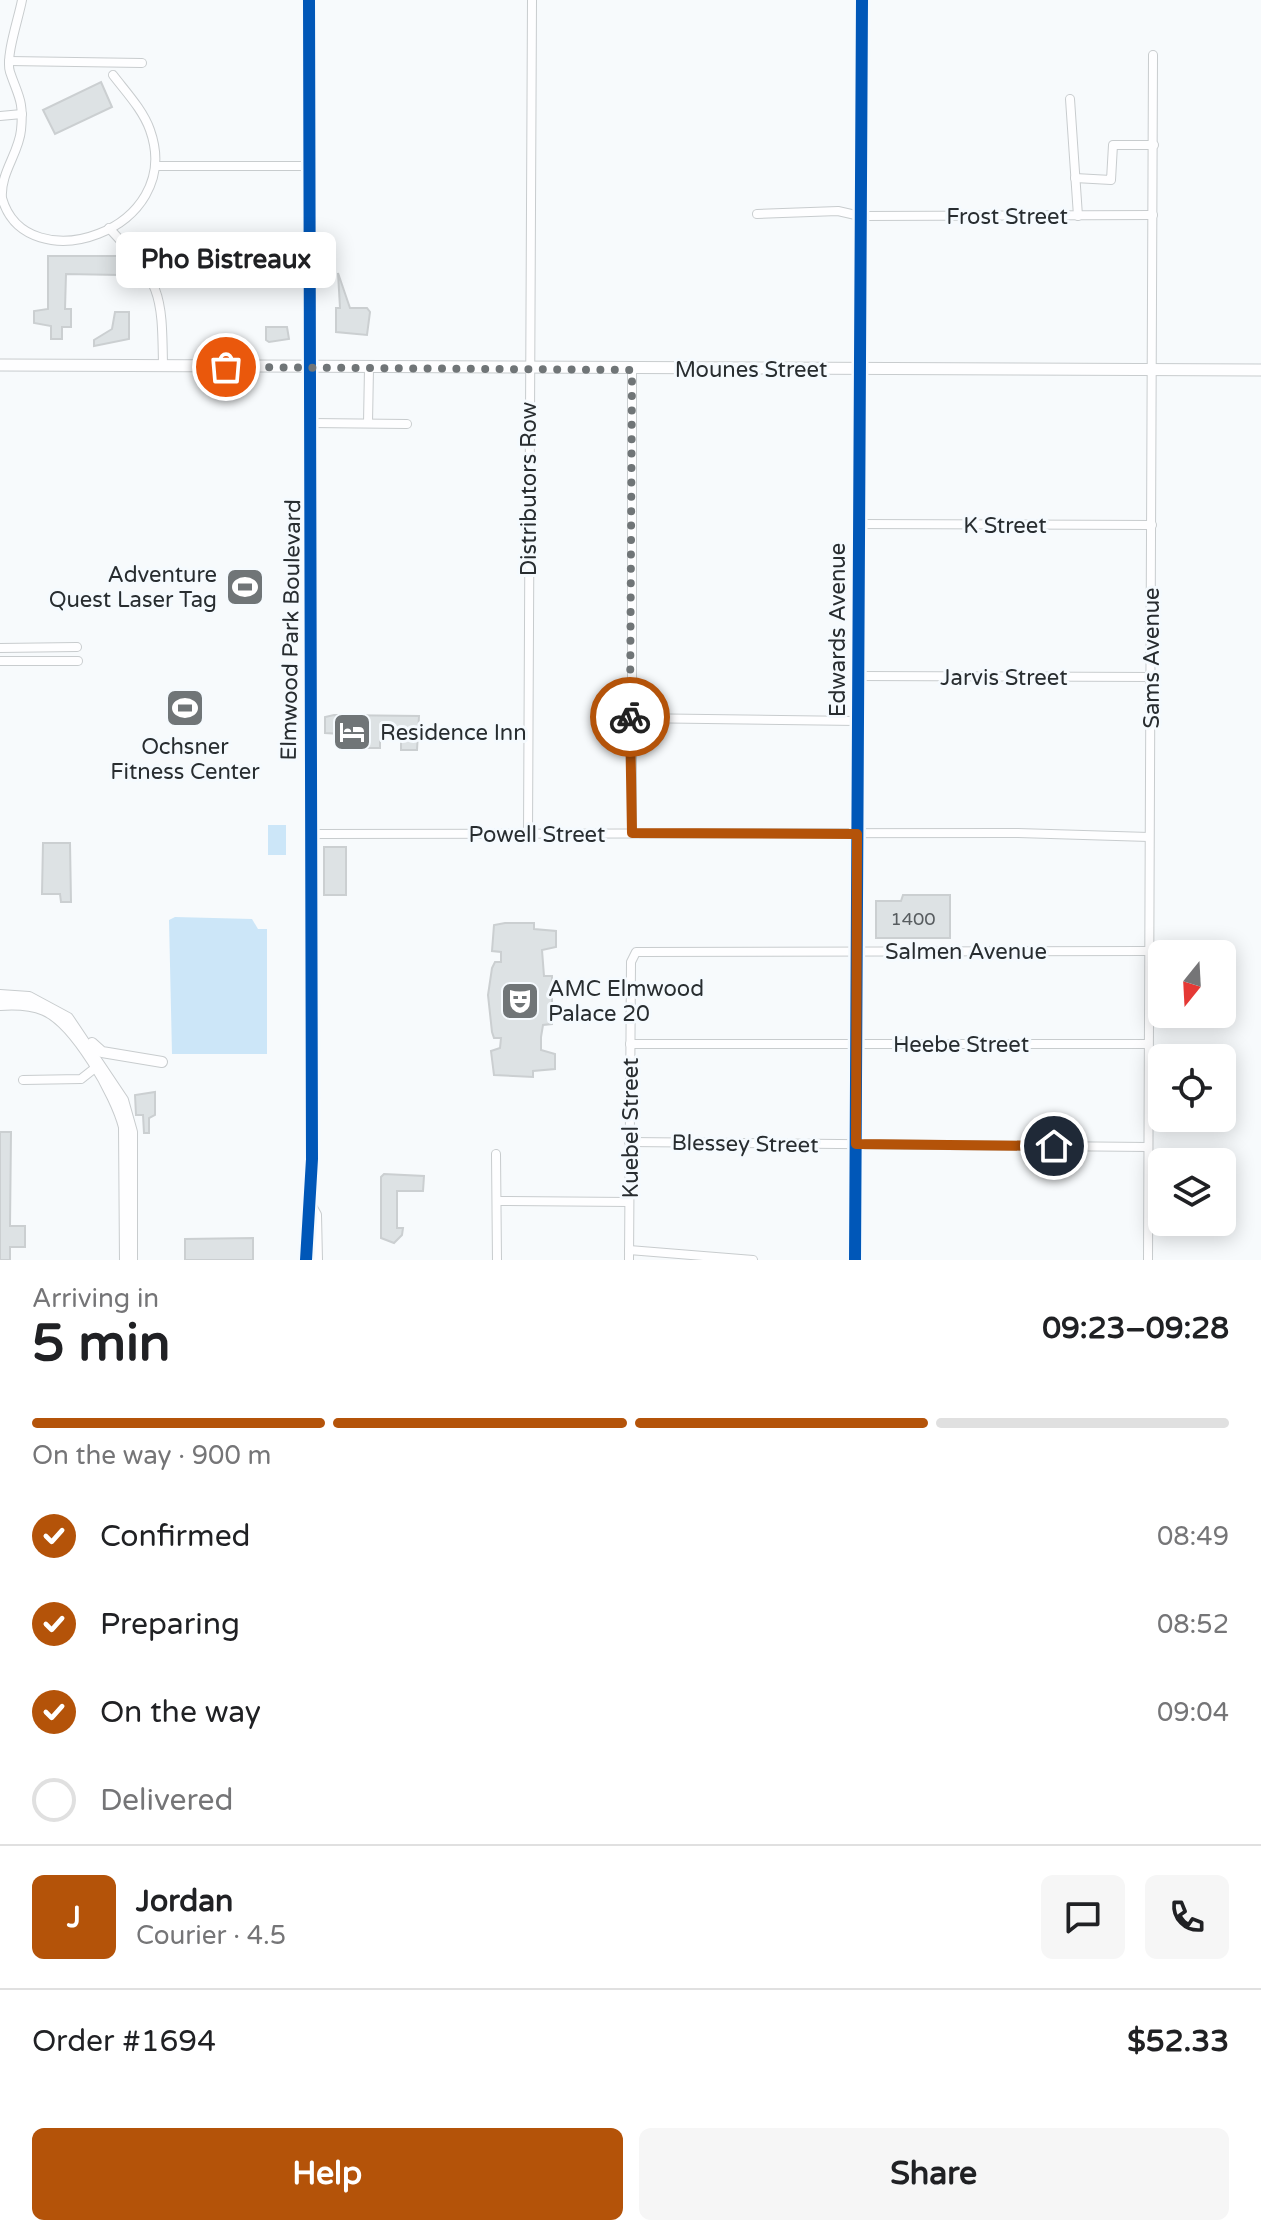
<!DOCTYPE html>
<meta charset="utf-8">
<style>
body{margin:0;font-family:"Varela Round",sans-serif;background:#f6f6f6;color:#202124;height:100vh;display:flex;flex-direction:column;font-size:30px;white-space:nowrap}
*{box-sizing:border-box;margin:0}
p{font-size:26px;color:#757577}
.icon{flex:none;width:44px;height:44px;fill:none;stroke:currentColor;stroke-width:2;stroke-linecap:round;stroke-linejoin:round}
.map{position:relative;height:1260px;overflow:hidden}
.side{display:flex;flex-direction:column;background:#fff;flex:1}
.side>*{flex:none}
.needle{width:52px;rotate:198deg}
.tools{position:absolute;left:1148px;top:940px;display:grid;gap:16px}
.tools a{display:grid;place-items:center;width:88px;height:88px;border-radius:12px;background:#fff;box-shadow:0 4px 20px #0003;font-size:40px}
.pin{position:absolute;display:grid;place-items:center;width:68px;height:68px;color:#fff;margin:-34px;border:4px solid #fff;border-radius:50%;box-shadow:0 2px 8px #0007}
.courier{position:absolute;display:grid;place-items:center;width:80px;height:80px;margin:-40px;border:6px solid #b45309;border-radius:50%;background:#fff;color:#222;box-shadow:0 2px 10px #0007}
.bubble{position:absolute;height:56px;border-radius:12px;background:#fff;box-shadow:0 4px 20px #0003;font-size:26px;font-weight:700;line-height:56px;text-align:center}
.summary em{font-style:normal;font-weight:700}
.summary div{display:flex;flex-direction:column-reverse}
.summary{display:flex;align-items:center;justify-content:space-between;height:136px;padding:0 32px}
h1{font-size:52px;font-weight:700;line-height:60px}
.bar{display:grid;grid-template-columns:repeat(4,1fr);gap:12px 8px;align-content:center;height:96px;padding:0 32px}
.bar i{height:10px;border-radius:6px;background:#e0e0e0}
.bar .active{background:#b45309}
.bar p{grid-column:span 4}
.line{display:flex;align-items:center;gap:20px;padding:0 32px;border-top:2px solid #e0e0e0}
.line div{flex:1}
.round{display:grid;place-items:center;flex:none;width:84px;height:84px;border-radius:12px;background:#f6f6f6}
ol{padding:0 32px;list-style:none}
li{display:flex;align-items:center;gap:24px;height:88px}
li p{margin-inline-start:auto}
li .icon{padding:8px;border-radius:50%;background:#b45309;color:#fff;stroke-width:4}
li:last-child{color:#757577}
li i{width:44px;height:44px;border:4px solid #e0e0e0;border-radius:50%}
.primary-button{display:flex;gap:16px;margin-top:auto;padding:16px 32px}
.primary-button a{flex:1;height:92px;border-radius:12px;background:#b45309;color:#fff;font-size:32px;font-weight:700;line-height:92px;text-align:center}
.primary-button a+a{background:#f6f6f6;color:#202124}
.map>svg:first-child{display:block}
</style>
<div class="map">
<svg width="1261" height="1260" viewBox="0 0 1261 1260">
<rect width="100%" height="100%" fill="#f7fafc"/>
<!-- green -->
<g fill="#cce6f8">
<rect x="268" y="825" width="18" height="30"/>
<path d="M175,917L252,919L258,929H267V1054H172L169,920Z"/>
</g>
<!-- building -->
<g fill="#dde2e4" stroke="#cbcfd1" stroke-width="2">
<path d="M101,82L112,107L55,134L43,110Z"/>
<path d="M48,256H119V264H122L120,275L66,274L65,309H71V327H62V339H51V326L34,323V311L48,309Z"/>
<path d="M338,273L350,308H367L370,312L367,335L336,332V308H340Z"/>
<path d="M115,312H129V339L94,346V340L112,329Z"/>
<path d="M266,327H287L289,339L269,342L266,340Z"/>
<path d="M334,715L419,716L417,750H401V732H380V748H358L359,735L325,733V717Z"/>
<path d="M43,843H70L71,902H61L60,894H42Z"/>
<rect x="324" y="847" width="22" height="48"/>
<path d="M903,895H950V938H876V901H901Z"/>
<path d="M505,923H534V929L556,931V947L542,950L544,976H552V1024L543,1025L541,1037V1050L555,1054V1069L533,1071V1077L494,1075L491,1051L500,1048L501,1038H494L492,1032L488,995L492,968L495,962H501V952L492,951L494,925Z"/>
<path d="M155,1092V1115L149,1118V1133H144L143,1115H136L135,1095Z"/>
<path d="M0,1132H11L10,1226H25V1247H10V1260H0Z"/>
<path d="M384,1174L424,1176L423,1191H397V1228H403L402,1235L394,1243L381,1238V1177Z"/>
<path d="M253,1238V1260H185V1239Z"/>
</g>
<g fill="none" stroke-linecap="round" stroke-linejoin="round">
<defs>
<g id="minor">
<path d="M22,0C19,17 5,57 10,72C18,96 24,100 21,130C19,153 0,173 2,198C26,283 186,231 150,130C143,110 126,92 113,75"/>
<path d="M9,61L142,63"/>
<path d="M1070,99L1078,216"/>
<path d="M0,116L22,114"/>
<path d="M157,166H308"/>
<path d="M1075,178L1111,180L1113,145H1154"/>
<path d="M757,214L838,211L860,216L1153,215"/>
<path d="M109,228C161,284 162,290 163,366"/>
<path d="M312,423L407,424"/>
<path d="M368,423L369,368"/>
<path d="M857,524L1152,525"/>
<path d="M0,648L77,647"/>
<path d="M0,661H78"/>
<path d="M856,676L1151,677"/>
<path d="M630,718L857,721"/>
<path d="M632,833V370"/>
<path d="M309,834L1018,833L1149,837"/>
<path d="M528,834L532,0"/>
<path d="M630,1044H1147"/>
<path d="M23,1080L81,1079L95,1068"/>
<path d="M629,1142L1148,1147"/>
<path d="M496,1154L497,1260"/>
<path d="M497,1201L629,1202"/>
<path d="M629,1250L753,1260"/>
<path d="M629,1260L631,962L636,952L1148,951"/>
<path d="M1148,1260L1153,55"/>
</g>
<g id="tertiary">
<path d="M0,995L29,997L68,1018L123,1100L132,1132V1260"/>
<path d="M0,1005C14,1004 30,1004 44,1010C75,1023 116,1095 124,1127L125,1260"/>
<path d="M92,1043L102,1052L162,1062"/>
<path d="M311,1206L316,1215L317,1260"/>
<path d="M306,1260L312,1159L309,0"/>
<path d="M855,1260L862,0"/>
</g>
<path id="secondary" d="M0,365L1261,370"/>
</defs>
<!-- minor casing -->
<use href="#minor" stroke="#c8ccce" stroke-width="10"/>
<!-- tertiary casing -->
<use href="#tertiary" stroke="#c8ccce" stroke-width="12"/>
<!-- secondary casing -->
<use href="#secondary" stroke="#c8ccce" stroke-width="13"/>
<!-- minor -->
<use href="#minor" stroke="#fefeff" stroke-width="8"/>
<!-- tertiary -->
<use href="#tertiary" stroke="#fefeff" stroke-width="10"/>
<!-- secondary -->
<use href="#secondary" stroke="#fefeff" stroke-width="11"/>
<defs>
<g id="cycleway">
<path d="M306,1260L312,1159L309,0"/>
<path d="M855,1260L862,0"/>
</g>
</defs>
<!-- cycleway casing -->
<use href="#cycleway" stroke="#f5fafe" stroke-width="17"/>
<!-- cycleway -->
<use href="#cycleway" stroke="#0057b8" stroke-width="12"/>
</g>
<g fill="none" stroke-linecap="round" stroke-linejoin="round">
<!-- done -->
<path stroke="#707577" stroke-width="8" stroke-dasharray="0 14.4" d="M226,367L632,370L630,717"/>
<!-- route -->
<path stroke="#b45309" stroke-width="10" d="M630,717L632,833L857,834L856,1144L1054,1146"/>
</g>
<!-- icons -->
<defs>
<symbol id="stadium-square" viewBox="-11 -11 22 22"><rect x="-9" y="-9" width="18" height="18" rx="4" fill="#707577" stroke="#f5fafe"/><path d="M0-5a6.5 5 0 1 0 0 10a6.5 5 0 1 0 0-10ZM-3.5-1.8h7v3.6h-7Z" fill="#fff"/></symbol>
<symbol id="hotel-square" viewBox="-11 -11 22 22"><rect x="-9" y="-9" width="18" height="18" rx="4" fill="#707577" stroke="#f5fafe"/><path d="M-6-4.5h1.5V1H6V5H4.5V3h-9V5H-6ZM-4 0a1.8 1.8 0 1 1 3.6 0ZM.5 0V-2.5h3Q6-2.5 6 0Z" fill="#fff"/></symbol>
<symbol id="theatre-square" viewBox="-11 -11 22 22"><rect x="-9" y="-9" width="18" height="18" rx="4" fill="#707577" stroke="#f5fafe"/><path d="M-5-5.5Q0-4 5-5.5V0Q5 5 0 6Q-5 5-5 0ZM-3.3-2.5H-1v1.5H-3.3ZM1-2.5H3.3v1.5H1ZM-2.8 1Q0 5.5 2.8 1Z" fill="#fff"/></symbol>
</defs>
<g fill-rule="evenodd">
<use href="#stadium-square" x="223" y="565" width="44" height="44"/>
<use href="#stadium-square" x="163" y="686" width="44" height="44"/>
<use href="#hotel-square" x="330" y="710" width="44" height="44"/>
<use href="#theatre-square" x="498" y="979" width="44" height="44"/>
</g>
<g text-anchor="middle" stroke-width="6" stroke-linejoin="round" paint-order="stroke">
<!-- number labels -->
<g font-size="18" fill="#575c5f">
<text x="913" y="925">1400</text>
</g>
<!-- street labels -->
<g font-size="22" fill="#282d30" stroke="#f5fafe">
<text x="1007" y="224">Frost Street</text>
<text x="751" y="377">Mounes Street</text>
<text transform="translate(528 489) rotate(-90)" y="8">Distributors Row</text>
<text x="1005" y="533">K Street</text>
<text transform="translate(290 630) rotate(-89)" y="8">Elmwood Park Boulevard</text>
<text transform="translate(837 630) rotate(-90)" y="8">Edwards Avenue</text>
<text transform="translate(1151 658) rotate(-90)" y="8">Sams Avenue</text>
<text x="1004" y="685">Jarvis Street</text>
<text x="537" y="842">Powell Street</text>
<text x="966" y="959">Salmen Avenue</text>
<text x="961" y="1052">Heebe Street</text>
<text transform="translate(630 1128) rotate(-90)" y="8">Kuebel Street</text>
<text transform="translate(745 1143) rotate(1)" y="8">Blessey Street</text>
</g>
<!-- poi labels -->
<g font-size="22" fill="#282d30" stroke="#f5fafe" text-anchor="start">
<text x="217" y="582" text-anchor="end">Adventure<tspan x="217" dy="25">Quest Laser Tag</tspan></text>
<text x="380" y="740">Residence Inn</text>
<text x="185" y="754" text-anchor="middle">Ochsner<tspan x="185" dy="25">Fitness Center</tspan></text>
<text x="548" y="996">AMC Elmwood<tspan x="548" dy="25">Palace 20</tspan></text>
</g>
</g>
</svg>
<div class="tools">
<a><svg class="needle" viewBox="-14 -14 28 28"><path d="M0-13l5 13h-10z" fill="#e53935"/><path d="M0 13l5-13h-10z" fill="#757577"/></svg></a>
<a><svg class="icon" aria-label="locate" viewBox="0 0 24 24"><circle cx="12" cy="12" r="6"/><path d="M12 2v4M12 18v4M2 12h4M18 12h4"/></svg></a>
<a><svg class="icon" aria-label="layers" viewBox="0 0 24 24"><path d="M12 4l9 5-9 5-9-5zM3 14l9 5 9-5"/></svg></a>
</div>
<div class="pin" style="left:226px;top:367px;background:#ea580c"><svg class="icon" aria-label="bag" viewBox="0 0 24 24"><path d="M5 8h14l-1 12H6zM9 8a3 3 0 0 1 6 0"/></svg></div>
<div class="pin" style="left:1054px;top:1146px;background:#1f2937"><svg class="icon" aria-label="home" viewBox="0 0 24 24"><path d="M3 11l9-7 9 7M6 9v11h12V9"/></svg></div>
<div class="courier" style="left:630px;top:717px"><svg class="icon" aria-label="bike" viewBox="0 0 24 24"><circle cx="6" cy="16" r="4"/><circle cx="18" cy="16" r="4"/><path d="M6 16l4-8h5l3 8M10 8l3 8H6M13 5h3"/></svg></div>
<div class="bubble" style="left:116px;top:232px;width:220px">Pho Bistreaux</div>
</div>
<section class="side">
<div class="summary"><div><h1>5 min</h1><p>Arriving in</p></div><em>09:23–09:28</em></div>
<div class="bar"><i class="active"></i><i class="active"></i><i class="active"></i><i></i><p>On the way · 900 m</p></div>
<ol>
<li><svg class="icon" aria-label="check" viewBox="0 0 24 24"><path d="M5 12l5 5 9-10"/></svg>Confirmed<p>08:49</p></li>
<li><svg class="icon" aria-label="check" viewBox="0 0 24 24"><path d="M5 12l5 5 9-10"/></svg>Preparing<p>08:52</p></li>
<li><svg class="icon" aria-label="check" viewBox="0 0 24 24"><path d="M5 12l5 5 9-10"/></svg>On the way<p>09:04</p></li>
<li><i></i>Delivered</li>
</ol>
<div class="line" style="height:144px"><b class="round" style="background:#b45309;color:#fff">J</b><div><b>Jordan</b><p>Courier · 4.5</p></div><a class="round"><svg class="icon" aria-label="chat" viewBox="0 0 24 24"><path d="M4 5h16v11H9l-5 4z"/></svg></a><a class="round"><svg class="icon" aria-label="phone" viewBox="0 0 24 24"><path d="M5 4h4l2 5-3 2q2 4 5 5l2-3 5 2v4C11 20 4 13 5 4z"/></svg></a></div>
<div class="line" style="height:104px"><div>Order #1694</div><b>$52.33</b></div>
<div class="primary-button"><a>Help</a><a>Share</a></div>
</section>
